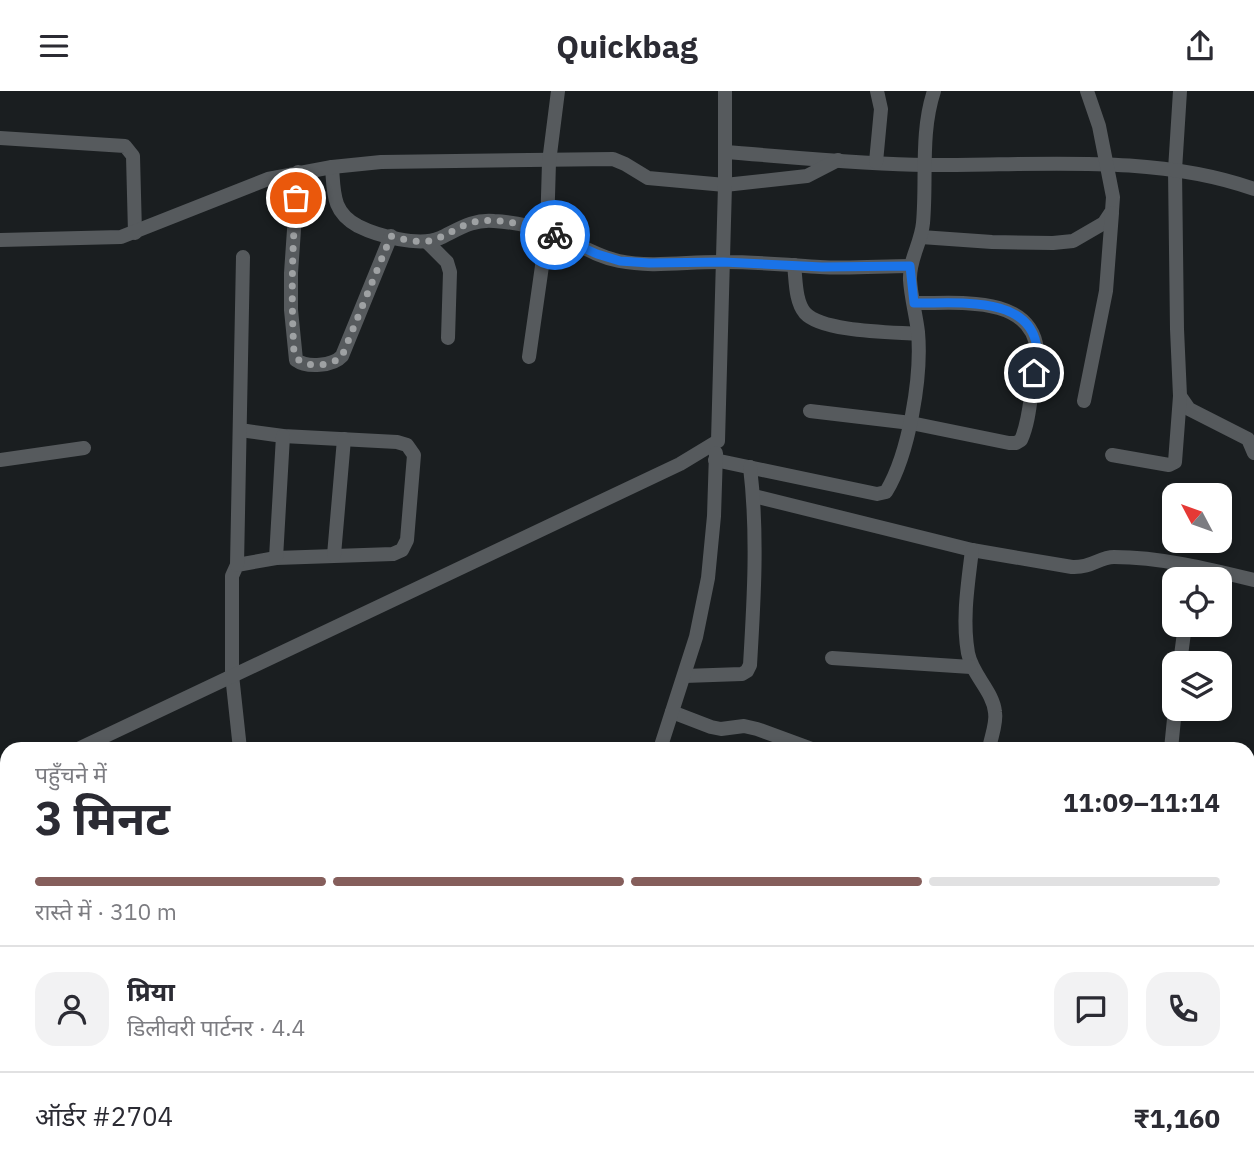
<!DOCTYPE html>
<html lang="hi">
<meta charset="utf-8">
<style>
body{margin:0;font-family:"IBM Plex Sans","Noto Sans Devanagari",sans-serif;background:#f2f2f3;color:#2b2b33;height:100vh;display:flex;flex-direction:column;font-size:26px;white-space:nowrap}
*{box-sizing:border-box;margin:0}
p{font-size:23px;color:#7c7c81}
.icon{flex:none;width:38px;height:38px;fill:none;stroke:currentColor;stroke-width:2;stroke-linecap:round;stroke-linejoin:round}
.map{position:relative;flex:1;overflow:hidden}
.panel{position:absolute;left:0px;top:651px;width:1255px;height:434px;display:flex;flex-direction:column;background:#fff;border-radius:21px 21px 0 0;box-shadow:0 4px 10px #0003}
.panel>*{flex:none}
.needle{width:46px;rotate:311deg}
.buttons{position:absolute;left:1162px;top:392px;display:grid;gap:14px}
.buttons a{display:grid;place-items:center;width:70px;height:70px;border-radius:14px;background:#fff;box-shadow:0 4px 10px #0003;font-size:35px}
.pin{position:absolute;display:grid;place-items:center;width:60px;height:60px;color:#fff;margin:-30px;border:4px solid #fff;border-radius:50%;box-shadow:0 2px 7px #0007}
.courier{position:absolute;display:grid;place-items:center;width:70px;height:70px;margin:-35px;border:5px solid #1a73e8;border-radius:50%;background:#fff;color:#222;box-shadow:0 2px 9px #0007}
.overview em{font-style:normal;font-weight:700}
.overview div{display:flex;flex-direction:column-reverse}
.overview{display:flex;align-items:center;justify-content:space-between;height:119px;padding:0 35px}
h1{font-size:46px;font-weight:700;line-height:52px}
.bar{display:grid;grid-template-columns:repeat(4,1fr);gap:10px 7px;align-content:center;height:84px;padding:0 35px}
.bar i{height:9px;border-radius:5px;background:#e1e1e2}
.bar .selected{background:#855e5b}
.bar p{grid-column:span 4}
.line{display:flex;align-items:center;gap:18px;padding:0 35px;border-top:2px solid #e1e1e2}
.line div{flex:1}
.round{display:grid;place-items:center;flex:none;width:74px;height:74px;border-radius:21px;background:#f2f2f3}
header{display:flex;justify-content:space-between;align-items:center;height:91px;padding:0 35px;background:#fff;font-size:32px;font-weight:700}
.map>svg:first-child{display:block}
</style>
<header><svg class="icon" aria-label="menu" viewBox="0 0 24 24"><path d="M4 6h16M4 12h16M4 18h16"/></svg>Quickbag<svg class="icon" aria-label="share" viewBox="0 0 24 24"><path d="M12 15V3M7 8l5-5 5 5M5 13v7h14v-7"/></svg></header>
<div class="map">
<svg width="1254" height="1085" viewBox="0 0 1254 1085">
<rect width="100%" height="100%" fill="#1a1e20"/>
<g fill="none" stroke-linecap="round" stroke-linejoin="round">
<!-- canal -->
<g stroke="#200000" stroke-width="12">
<path d="M0,1042L7,1047"/>
<path d="M53,1078L64,1085"/>
</g>
<!-- minor -->
<g stroke="#565a5d" stroke-width="14">
<path d="M1180,0L1175,79L1177,238L1180,305L1189,318L1248,348L1254,362"/>
<path d="M0,47L125,55L133,65L135,142"/>
<path d="M725,61C792,66 860,73 927,74C1033,75 1153,62 1254,98"/>
<path d="M876,71L881,18L877,0"/>
<path d="M332,76C334,102 332,121 358,135C378,145 419,156 440,147C459,138 473,128 494,130C511,131 531,135 546,140C572,148 593,165 619,170C654,177 690,170 725,171C757,171 789,174 820,176C850,178 881,175 910,175"/>
<path d="M298,81L291,182V219L296,269C307,277 333,275 342,265L391,145"/>
<path d="M921,146L992,151L1053,152L1073,150L1104,132L1112,120L1113,106L1099,35L1087,0"/>
<path d="M0,149L121,146L268,88L332,76L381,71L613,68L625,73L648,87L725,94L807,85L838,69"/>
<path d="M427,151L447,171L450,181L448,247"/>
<path d="M794,174C796,189 795,210 805,222C822,241 892,241 918,243"/>
<path d="M529,266L547,140L549,71L558,0"/>
<path d="M1084,310L1106,200L1112,122"/>
<path d="M810,320L911,332L1009,352H1016L1021,349C1029,331 1030,310 1033,291C1034,281 1038,268 1037,259C1031,202 954,213 914,212"/>
<path d="M240,339L283,345L397,351L407,354L414,364L407,449L402,459L393,463L276,467L237,474L232,485V584L240,658"/>
<path d="M1112,364L1169,374L1175,371L1180,305"/>
<path d="M0,369L84,357"/>
<path d="M715,369L877,403L886,401C909,363 922,286 918,241C916,224 911,206 910,189C909,168 921,153 923,132C927,89 920,42 934,0"/>
<path d="M754,405L972,459L1072,476C1092,477 1099,466 1114,466C1160,466 1209,478 1254,489"/>
<path d="M972,459C968,493 962,528 968,562C972,584 993,600 995,621C997,632 991,646 989,658"/>
<path d="M334,464L344,348"/>
<path d="M276,467L283,345"/>
<path d="M237,474L243,166"/>
<path d="M832,567L971,576"/>
<path d="M1180,572L1185,534"/>
<path d="M684,585L742,583L747,580L750,574C754,508 758,442 750,376"/>
<path d="M672,621L711,636L721,638L744,635L757,638L812,658"/>
<path d="M78,658L680,373L718,350L725,94V0"/>
<path d="M660,658L696,546L708,487L714,425L716,362"/>
<path d="M1171,658L1175,618"/>
<path d="M0,693L7,690"/>
<path d="M0,900H7"/>
<path d="M0,1019L7,1025"/>
<path d="M0,1066L7,1071"/>
<path d="M19,1078L31,1085"/>
<path d="M94,1078L116,1085"/>
<path d="M704,1078L784,1085"/>
<path d="M191,1085L192,1078"/>
<path d="M575,1085L577,1078"/>
</g>
</g>
<g fill="none" stroke-linecap="round" stroke-linejoin="round">
<!-- done -->
<path stroke="#9ea1a3" stroke-width="7" stroke-dasharray="0 12.6" d="M296,107C292,161 291,209 294,262C299,279 332,276 342,265L391,145C403,148 416,152 429,150C447,146 461,132 480,130C499,127 538,136 555,144"/>
<!-- route -->
<path stroke="#1a73e8" stroke-width="9" d="M555,144L597,163L620,170L649,172L723,171L822,176L910,175L914,212C953,213 1034,202 1037,260C1038,267 1035,275 1034,282"/>
</g>
</svg>
<div class="buttons">
<a><svg class="needle" viewBox="-14 -14 28 28"><path d="M0-13l5 13h-10z" fill="#e53935"/><path d="M0 13l5-13h-10z" fill="#7c7c81"/></svg></a>
<a><svg class="icon" aria-label="locate" viewBox="0 0 24 24"><circle cx="12" cy="12" r="6"/><path d="M12 2v4M12 18v4M2 12h4M18 12h4"/></svg></a>
<a><svg class="icon" aria-label="layers" viewBox="0 0 24 24"><path d="M12 4l9 5-9 5-9-5zM3 14l9 5 9-5"/></svg></a>
</div>
<div class="pin" style="left:296px;top:107px;background:#ea580c"><svg class="icon" aria-label="bag" viewBox="0 0 24 24"><path d="M5 8h14l-1 12H6zM9 8a3 3 0 0 1 6 0"/></svg></div>
<div class="pin" style="left:1034px;top:282px;background:#1f2937"><svg class="icon" aria-label="home" viewBox="0 0 24 24"><path d="M3 11l9-7 9 7M6 9v11h12V9"/></svg></div>
<div class="courier" style="left:555px;top:144px"><svg class="icon" aria-label="bike" viewBox="0 0 24 24"><circle cx="6" cy="16" r="4"/><circle cx="18" cy="16" r="4"/><path d="M6 16l4-8h5l3 8M10 8l3 8H6M13 5h3"/></svg></div>
<section class="panel">
<div class="overview"><div><h1>3 मिनट</h1><p>पहुँचने में</p></div><em>11:09–11:14</em></div>
<div class="bar"><i class="selected"></i><i class="selected"></i><i class="selected"></i><i></i><p>रास्ते में · 310 m</p></div>
<div class="line" style="height:126px"><a class="round"><svg class="icon" aria-label="person" viewBox="0 0 24 24"><circle cx="12" cy="8" r="4"/><path d="M4 21q1-7 8-7t8 7"/></svg></a><div><b>प्रिया</b><p>डिलीवरी पार्टनर · 4.4</p></div><a class="round"><svg class="icon" aria-label="chat" viewBox="0 0 24 24"><path d="M4 5h16v11H9l-5 4z"/></svg></a><a class="round"><svg class="icon" aria-label="phone" viewBox="0 0 24 24"><path d="M5 4h4l2 5-3 2q2 4 5 5l2-3 5 2v4C11 20 4 13 5 4z"/></svg></a></div>
<div class="line" style="height:91px"><div>ऑर्डर #2704</div><b>₹1,160</b></div>
</section>
</div>
